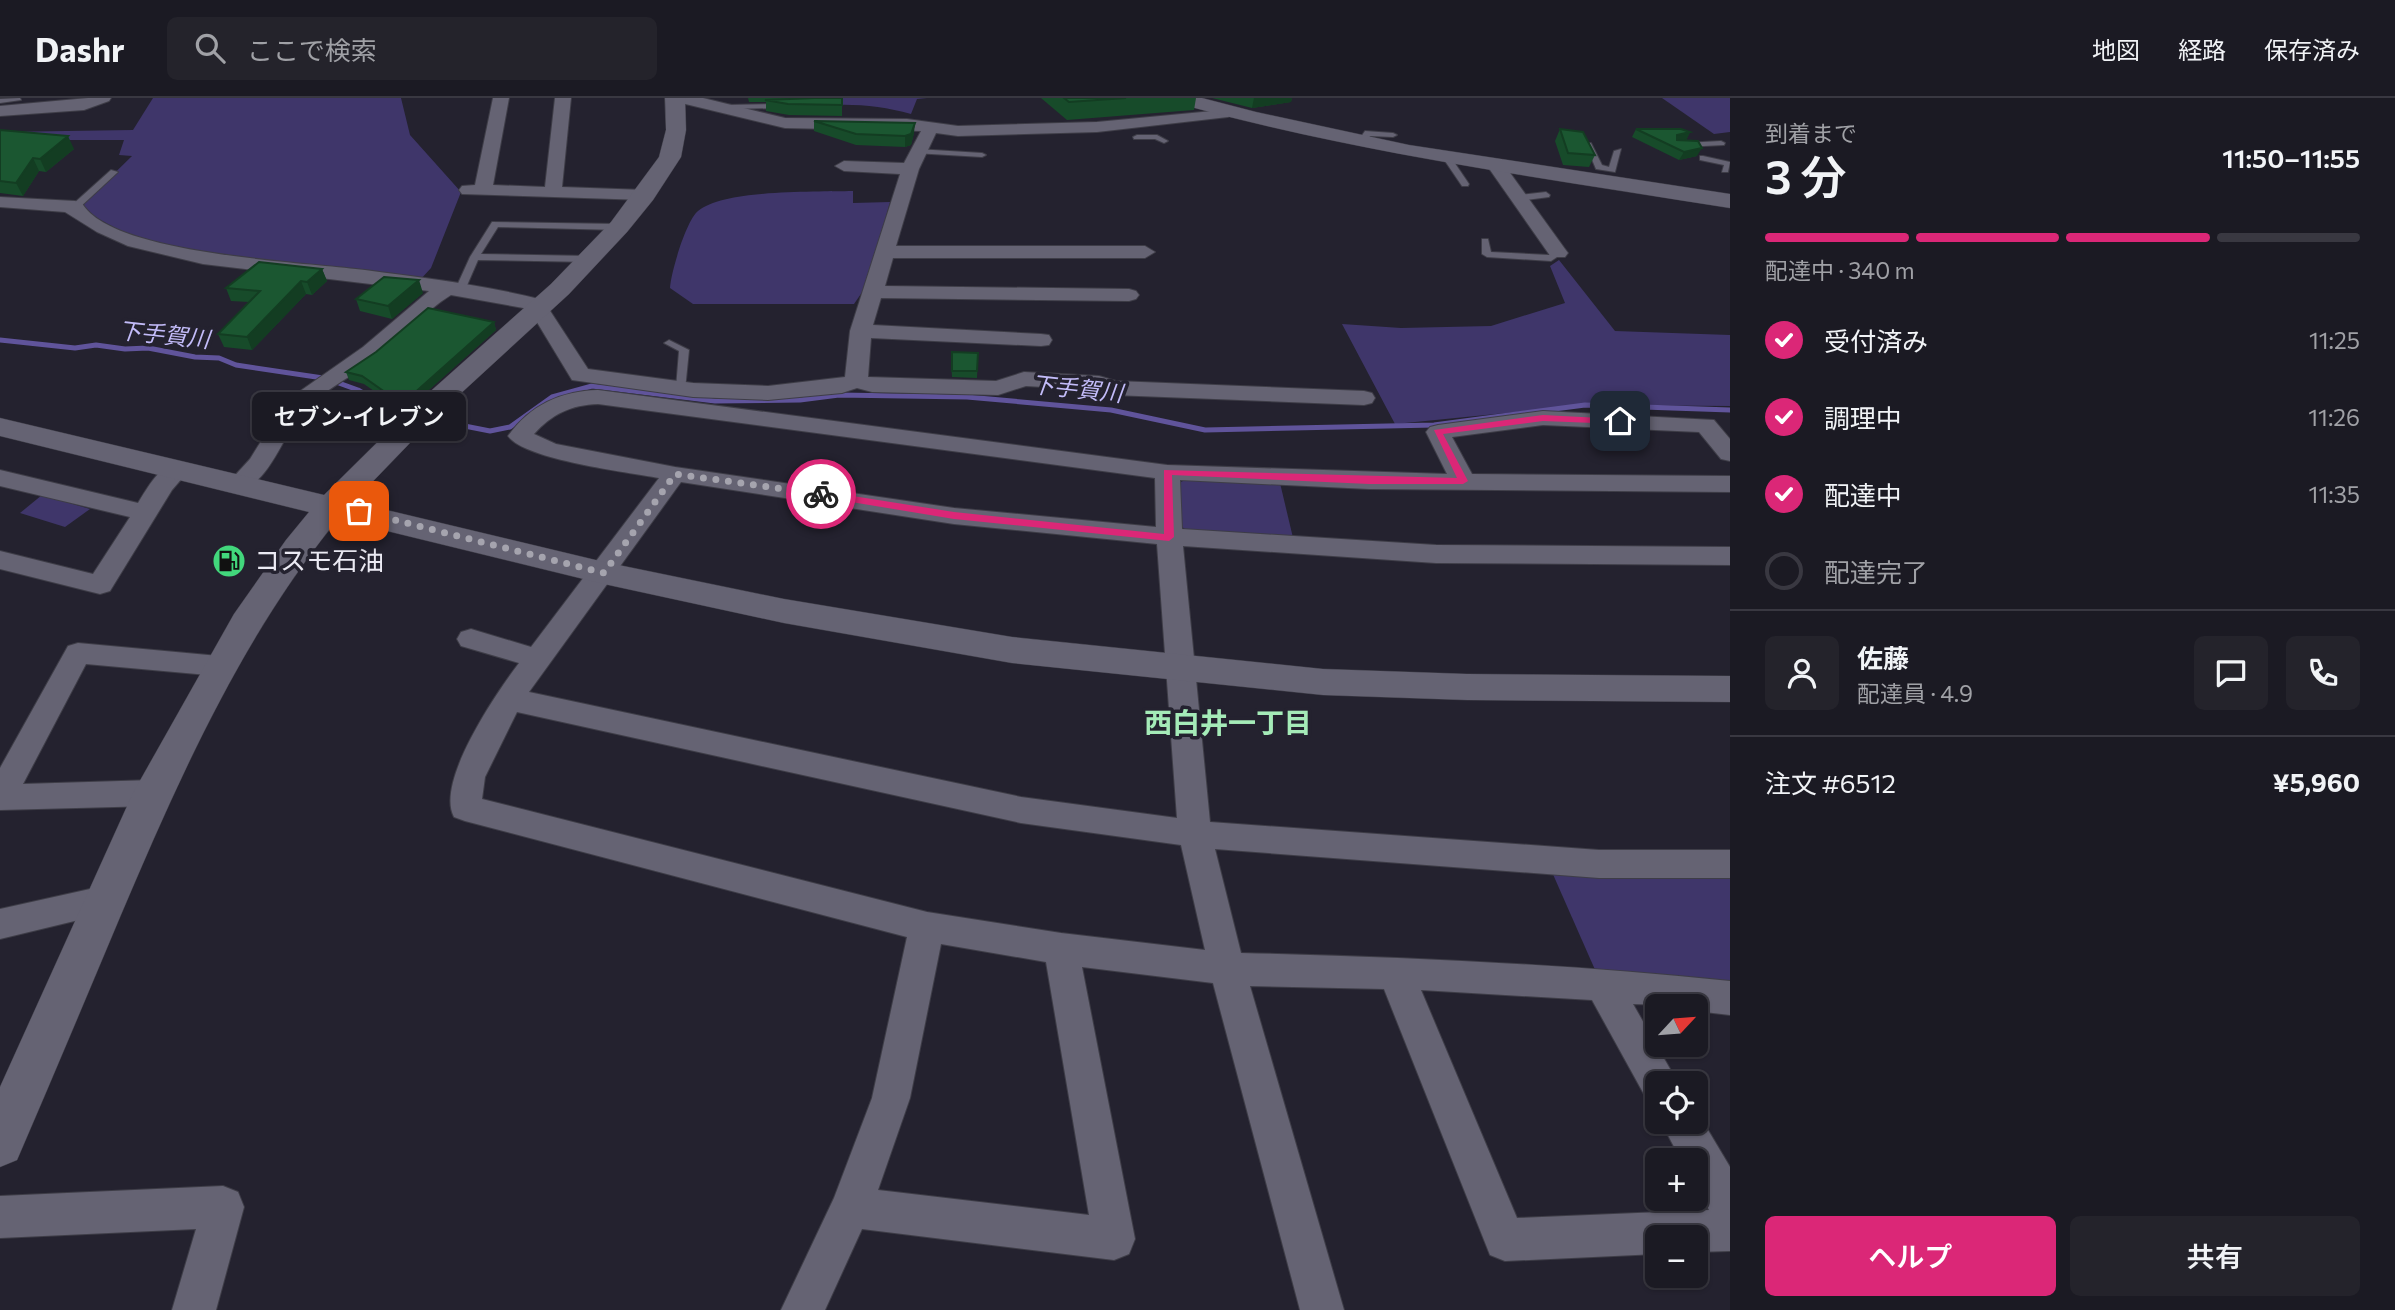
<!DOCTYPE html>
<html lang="ja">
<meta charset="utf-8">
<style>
body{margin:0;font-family:Commissioner,"Noto Sans JP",sans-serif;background:#24232b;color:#f1f3f6;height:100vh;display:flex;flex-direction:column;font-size:26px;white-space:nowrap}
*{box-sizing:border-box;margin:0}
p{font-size:23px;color:#a0a1a6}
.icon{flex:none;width:38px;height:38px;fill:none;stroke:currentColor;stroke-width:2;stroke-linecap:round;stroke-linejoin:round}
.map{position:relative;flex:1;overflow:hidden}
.panel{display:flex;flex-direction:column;background:#1b1a23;width:665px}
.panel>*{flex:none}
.needle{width:46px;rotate:64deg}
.buttons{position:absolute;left:1645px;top:896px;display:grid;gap:14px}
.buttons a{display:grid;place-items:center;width:63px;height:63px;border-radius:10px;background:#1b1a23;box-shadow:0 2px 5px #0004,0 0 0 2px #393841;font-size:35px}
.pin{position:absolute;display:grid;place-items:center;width:60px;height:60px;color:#fff;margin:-30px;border-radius:14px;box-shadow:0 4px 10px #0006}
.courier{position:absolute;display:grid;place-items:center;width:70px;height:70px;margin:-35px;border:5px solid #db2777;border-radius:50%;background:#fff;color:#222;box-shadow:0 2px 9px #0007}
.bubble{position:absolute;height:49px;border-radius:10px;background:#1b1a23;box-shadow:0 2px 5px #0004,0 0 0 2px #393841;font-size:23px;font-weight:600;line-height:49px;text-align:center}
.head em{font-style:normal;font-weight:600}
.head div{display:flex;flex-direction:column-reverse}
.head{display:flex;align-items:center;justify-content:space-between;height:119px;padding:0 35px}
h1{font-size:46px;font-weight:600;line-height:52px}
.bar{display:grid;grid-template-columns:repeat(4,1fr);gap:10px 7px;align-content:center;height:84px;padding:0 35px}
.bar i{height:9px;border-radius:5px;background:#393841}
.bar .selected{background:#db2777}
.bar p{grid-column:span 4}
.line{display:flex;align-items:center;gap:18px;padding:0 35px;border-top:2px solid #393841}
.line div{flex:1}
.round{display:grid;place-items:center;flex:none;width:74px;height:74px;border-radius:10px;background:#24232b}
ol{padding:0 35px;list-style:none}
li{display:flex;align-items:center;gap:21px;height:77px}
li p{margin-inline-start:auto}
li .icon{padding:7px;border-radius:50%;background:#db2777;color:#fff;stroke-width:4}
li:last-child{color:#a0a1a6}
li i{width:38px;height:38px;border:4px solid #393841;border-radius:50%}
.primary-button{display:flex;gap:14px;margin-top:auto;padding:14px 35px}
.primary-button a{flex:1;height:80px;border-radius:10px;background:#db2777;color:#fff;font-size:28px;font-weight:600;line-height:80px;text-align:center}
.primary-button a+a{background:#24232b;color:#f1f3f6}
header{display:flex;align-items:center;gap:42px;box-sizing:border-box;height:98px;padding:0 35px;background:#1b1a23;border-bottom:2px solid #393841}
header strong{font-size:33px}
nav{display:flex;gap:38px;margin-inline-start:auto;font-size:24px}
.search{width:490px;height:63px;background:#24232b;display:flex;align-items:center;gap:18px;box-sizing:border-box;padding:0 24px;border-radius:10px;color:#a0a1a6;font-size:26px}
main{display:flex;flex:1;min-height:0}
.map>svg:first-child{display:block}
</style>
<header>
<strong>Dashr</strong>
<div class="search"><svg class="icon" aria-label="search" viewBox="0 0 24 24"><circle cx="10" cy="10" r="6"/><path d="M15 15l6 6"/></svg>ここで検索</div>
<nav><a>地図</a><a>経路</a><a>保存済み</a></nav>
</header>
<main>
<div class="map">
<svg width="1730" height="1212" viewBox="0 0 1730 1212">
<rect width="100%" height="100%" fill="#24222f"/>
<!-- green -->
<g fill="#3f366a">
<path d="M153,0H401L410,37L461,94L431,170L419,183L178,151L126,136L79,110L132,58L119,57L124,42H0V34L133,32Z"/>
<path d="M815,0H927L917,1L911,16C880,7 849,5 817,8Z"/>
<path d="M1662,0H1730V34L1714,36Z"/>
<path d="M853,93V105L890,104L867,187L854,206H693L670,190C671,174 686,123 698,113C724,91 817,94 853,93Z"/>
<path d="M1559,162L1615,233L1730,237V308L1585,307L1395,326L1342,226L1401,230L1491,228L1565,205L1550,168Z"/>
<path d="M1189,380L1280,385L1294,444L1194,437L1182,429L1179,385Z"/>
<path d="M42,397L90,411L65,429L20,415Z"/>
<path d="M1548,765L1730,768V895L1596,874Z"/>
</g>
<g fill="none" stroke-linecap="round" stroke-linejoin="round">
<!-- stream -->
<g stroke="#60549b" stroke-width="5">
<path d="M0,242L75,250L96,247L125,251L148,250L195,259L219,260L236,267L323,280"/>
<path d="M336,284L358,292L401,318"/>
<path d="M429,321L490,333L510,329L552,299L592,288L715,303L800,302L839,297L967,299L1111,312L1205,332L1434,327L1585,307L1730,312"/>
</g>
<defs>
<g id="service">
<path d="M20,0L21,2L0,5V1Z"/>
<path d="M783,6L787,8L786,10L724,11L720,9L724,7Z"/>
<path d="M1365,33L1393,35L1397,37L1393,39L1370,38L1365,45H1359L1358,43Z"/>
<path d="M1137,37H1157L1168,43L1164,45L1155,41H1134L1133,39Z"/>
<path d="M1721,43L1725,45L1724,47L1684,49L1680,47L1684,45Z"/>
<path d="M1585,45H1591L1602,67L1609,69L1614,53L1621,51L1615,74L1596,71Z"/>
<path d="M917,51L982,55L986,57L982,59L914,55V51Z"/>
<path d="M1444,58H1450L1469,86L1468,88H1462L1443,60Z"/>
<path d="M1703,58L1730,64L1728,74H1722L1724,67L1700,62V58Z"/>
<path d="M111,72L118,74L78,111H72V107Z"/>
<path d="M1546,94L1550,97L1549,99L1519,103L1515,100L1519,97Z"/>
<path d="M492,124L619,126L623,129L619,132L498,129L481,156L590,158L595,161L590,164L478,162L465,192L457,194L455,192L470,159Z"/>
<path d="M1482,141H1488L1491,154L1549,157L1558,152L1563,155L1551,163L1487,159L1482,156Z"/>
<path d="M669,242L689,252L685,292L681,293L676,290L679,253L664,245Z"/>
</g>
<g id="minor">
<path d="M88,0H111L109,3L84,12L0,18V8Z"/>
<path d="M493,0H509L493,87L545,89L555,0H571L562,89L645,92L654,97L645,102L462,96L459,92L462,88L475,87Z"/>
<path d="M671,0H703L785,20L907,21L958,28L1097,24L1234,11L1236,14L1228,19L1097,34L958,38L936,35L919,71L896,148H1145L1155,154L1145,160H893L885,188L1129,191L1136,193L1139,197L1136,201L1129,203L881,200L873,227L1041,236L1049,237L1052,242L1049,247L1041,248L871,240L868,279L996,283L1024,274L1099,278L1116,283L1364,293L1372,295L1375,300L1372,305L1364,307L1113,297L1096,292L1026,288L998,297L872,294L857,290L842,295L768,302L693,299L572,282L529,211L451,197C423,214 403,240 377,260C357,275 318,296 303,313C284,333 266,399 231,390L228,385L250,361L286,303L363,249L429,193L203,166L128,148L97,134L65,114L0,109V99L75,103L82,105C111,157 306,164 365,172C424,180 485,187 543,202L588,271L693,285L768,288L845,279L850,233L900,76L844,73L835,68L844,63L904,65L921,33L785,30L673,3Z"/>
<path d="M1497,64L1503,65L1565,151L1568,155L1565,159H1551L1488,69Z"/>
<path d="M598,292L1167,367L1447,376L1426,334L1430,329L1438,327L1543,313L1714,322L1730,341V363L1721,361L1699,334L1543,327L1452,339L1472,376L1730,378V394L1369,391L1180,382L1182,431L1436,447L1730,449V467L1436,465L1183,448L1210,724L1599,752H1730V780H1599L1215,751L1241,855C1405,859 1567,866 1730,883V917L1696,913V908L1633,906L1678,985H1657V1003L1645,998L1592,902L1421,892L1517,1120L1709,1112L1696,1088V1062H1681L1661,1024H1696V1012L1730,1069V1153L1696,1154V1139H1657V1156L1505,1163L1490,1157L1384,891L1250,888L1344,1212H1300L1213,885L1082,869L1135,1141L1129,1156L1114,1162L862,1131L825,1212H781L834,1100L872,1000L907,839L465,723L454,719C435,684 497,594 519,565L461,548L457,541L461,534L471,531L531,549L659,380C628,374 525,362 508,338C530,307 561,293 598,292ZM598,306L1155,380L1156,429L954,410L675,369L556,346L534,336C552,316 571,307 598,306ZM681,384L954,426L1157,446L1177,720L1021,699L529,594ZM517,614L1021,725L1181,747L1205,852L1061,835L927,814L482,701L485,679ZM941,846L1046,864L1089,1117L878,1092L910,1000Z"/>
<path d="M178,364L187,366L190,371L172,392L110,493L100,496L0,471V453L93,476L130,419L0,388V372L138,405C148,389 159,368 178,364Z"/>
<path d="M78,545L219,558L229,561L233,568L229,575L219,578L86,566L23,686L153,682L164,686L169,695L164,704L153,708L0,712V670L68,548Z"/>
<path d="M108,787L120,792L125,802L120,812L0,841V811Z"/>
<path d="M223,1088L238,1094L244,1109L216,1212H172L196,1131L0,1140V1098Z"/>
</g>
<g id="tertiary">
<path d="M665,0H685L686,32L681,59L653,102L627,134L569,196L434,320L353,404L604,464L784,501L1012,539L1323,571L1467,576L1730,578V604L1467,602L1323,597L1012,565L784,525L604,486L338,421C242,538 179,680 120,819C86,900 52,981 17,1062L0,1069V989L133,695L234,516L286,442L309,414L0,338V320L324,397L414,308L551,186L611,124L659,59L666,32Z"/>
<path d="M1170,0H1202L1256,14L1409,47L1730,96V110C1543,80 1356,55 1173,4Z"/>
</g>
</defs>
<!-- service casing -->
<use href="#service" stroke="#3e3d47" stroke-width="2"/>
<!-- minor casing -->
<use href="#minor" stroke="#3e3d47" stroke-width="2"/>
<!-- tertiary casing -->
<use href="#tertiary" stroke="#3e3d47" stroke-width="1"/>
<!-- service -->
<use href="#service" fill="#656373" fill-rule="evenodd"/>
<!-- minor -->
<use href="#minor" fill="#656373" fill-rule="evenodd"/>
<!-- tertiary -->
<use href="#tertiary" fill="#656373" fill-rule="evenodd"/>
</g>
<!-- wall -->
<g fill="#174b2a">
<path d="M748,0H842V18L789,17L766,13V4H749Z"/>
<path d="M1041,0H1196L1194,12L1067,22Z"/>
<path d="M1212,0H1292L1291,4L1252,10Z"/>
<path d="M814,23L914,35L911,47L905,49L856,47L814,33Z"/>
<path d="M1560,31L1595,57L1589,69L1563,67L1555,43Z"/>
<path d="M1636,31L1690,34L1686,42L1697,58L1679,62L1632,39Z"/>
<path d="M0,32L74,51L46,74L39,73L23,98L0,95Z"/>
<path d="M322,171L327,183L312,197L306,196L252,252L224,249L218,236L249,204L231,203L226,190Z"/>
<path d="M423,195L392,221L360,213L356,201Z"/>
<path d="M494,224L496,232L404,314L364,286L349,282L346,274Z"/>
<path d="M978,255L977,280L952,279L951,260Z"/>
</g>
<!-- shaded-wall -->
<g fill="#133d22">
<path d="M1254,0H1292L1291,4L1252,10Z"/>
<path d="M915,25L914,35L911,47L905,49V38Z"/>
<path d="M1690,34L1686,43L1673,46L1677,37Z"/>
<path d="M68,38L74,51L46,74L40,61Z"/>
<path d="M1702,50L1697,58L1679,62L1684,54Z"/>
<path d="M33,60L39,73L23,98L16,85Z"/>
<path d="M322,171L327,183L312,197L307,184Z"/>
<path d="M419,182L423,195L392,221L388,208Z"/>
<path d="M301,183L306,196L252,252L247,239Z"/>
<path d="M494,224L496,232L404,314L402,306Z"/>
</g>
<!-- building -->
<g fill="#1b5731" stroke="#133d22" stroke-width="2">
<path d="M814,0H842V7L788,6L765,2Z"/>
<path d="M1064,0H1126L1069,4Z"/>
<path d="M814,23L915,25L911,36L905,38L856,36Z"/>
<path d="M1560,31L1583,34L1595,57L1568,55Z"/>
<path d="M1636,31H1681L1690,34L1677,37V42L1698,43L1702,50L1684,54Z"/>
<path d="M0,32L68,38L40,61L33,60L16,85L0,83Z"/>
<path d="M259,164L322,171L307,184L301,183L247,239L218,236L260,193L226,190Z"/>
<path d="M384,179L419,182L388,208L356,201Z"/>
<path d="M428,210L494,224L402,306L362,278L346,274L376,254Z"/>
<path d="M952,254L978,255L977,273H952Z"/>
</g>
<!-- route -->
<path fill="#db2777" d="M1543,317L1620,321L1625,323L1620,326L1543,323L1443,336L1468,383L1463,386H1369L1172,377L1174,439L1169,443L954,421L821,399L816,396L821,393L954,414L1164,436V372L1457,380L1434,332Z"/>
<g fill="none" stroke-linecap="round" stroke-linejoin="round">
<!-- done -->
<path stroke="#a5a4ae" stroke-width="7" stroke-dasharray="0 12.6" d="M359,413L604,475L675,376L821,396"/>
</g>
<!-- icons -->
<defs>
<symbol id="fuel-disc" viewBox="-11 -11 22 22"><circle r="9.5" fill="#42d77c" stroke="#24222f"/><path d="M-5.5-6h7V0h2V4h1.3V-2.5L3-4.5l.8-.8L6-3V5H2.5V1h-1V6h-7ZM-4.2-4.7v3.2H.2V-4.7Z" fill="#111"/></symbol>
</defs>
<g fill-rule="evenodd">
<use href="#fuel-disc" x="210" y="444" width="38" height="38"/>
</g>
<g text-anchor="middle" stroke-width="7" stroke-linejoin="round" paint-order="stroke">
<!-- far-water labels -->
<g font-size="23" font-style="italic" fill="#c3bcf9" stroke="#24222f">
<text transform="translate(164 237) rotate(6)" y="8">下手賀川</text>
<text transform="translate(1077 291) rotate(6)" y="8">下手賀川</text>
</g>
<!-- poi labels -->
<g font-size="26" fill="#ebeaf3" stroke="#24222f" text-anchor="start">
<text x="254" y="472">コスモ石油</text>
</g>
<!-- neighbourhood labels -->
<g font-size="28" font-weight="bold" fill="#a5ebb8" stroke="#24222f">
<text x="1228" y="635">西白井一丁目</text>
</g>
</g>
</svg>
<div class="buttons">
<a><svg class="needle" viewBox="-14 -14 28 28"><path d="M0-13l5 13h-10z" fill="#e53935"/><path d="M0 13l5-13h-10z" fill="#a0a1a6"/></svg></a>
<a><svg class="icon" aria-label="locate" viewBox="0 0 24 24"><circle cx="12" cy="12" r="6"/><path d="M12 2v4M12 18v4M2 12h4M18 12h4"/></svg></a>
<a>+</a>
<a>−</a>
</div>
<div class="pin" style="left:359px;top:413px;background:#ea580c"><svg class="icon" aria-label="bag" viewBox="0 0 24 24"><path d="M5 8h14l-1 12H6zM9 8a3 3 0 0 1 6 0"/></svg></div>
<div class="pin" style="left:1620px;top:323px;background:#1f2937"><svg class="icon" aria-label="home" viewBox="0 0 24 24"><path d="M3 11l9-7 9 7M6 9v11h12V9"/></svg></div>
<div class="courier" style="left:821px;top:396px"><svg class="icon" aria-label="bike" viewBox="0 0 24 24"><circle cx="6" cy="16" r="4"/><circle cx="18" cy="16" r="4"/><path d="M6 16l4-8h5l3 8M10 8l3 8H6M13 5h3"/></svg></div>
<div class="bubble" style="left:252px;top:294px;width:214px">セブン-イレブン</div>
</div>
<section class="panel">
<div class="head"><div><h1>3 分</h1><p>到着まで</p></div><em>11:50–11:55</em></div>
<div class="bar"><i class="selected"></i><i class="selected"></i><i class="selected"></i><i></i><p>配達中 · 340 m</p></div>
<ol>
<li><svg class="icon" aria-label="check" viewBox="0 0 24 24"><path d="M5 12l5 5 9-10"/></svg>受付済み<p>11:25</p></li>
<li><svg class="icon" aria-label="check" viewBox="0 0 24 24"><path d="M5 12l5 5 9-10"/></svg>調理中<p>11:26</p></li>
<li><svg class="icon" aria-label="check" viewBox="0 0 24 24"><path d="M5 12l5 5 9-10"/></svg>配達中<p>11:35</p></li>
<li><i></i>配達完了</li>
</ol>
<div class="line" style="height:126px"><a class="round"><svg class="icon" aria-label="person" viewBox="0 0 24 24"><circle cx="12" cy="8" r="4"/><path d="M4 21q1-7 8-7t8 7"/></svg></a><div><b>佐藤</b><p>配達員 · 4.9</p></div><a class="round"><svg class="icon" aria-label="chat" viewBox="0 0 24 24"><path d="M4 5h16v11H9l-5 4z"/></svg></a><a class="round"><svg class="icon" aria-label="phone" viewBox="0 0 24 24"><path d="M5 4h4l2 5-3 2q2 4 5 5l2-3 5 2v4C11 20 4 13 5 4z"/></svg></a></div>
<div class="line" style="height:91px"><div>注文 #6512</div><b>¥5,960</b></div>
<div class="primary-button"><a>ヘルプ</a><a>共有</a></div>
</section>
</main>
